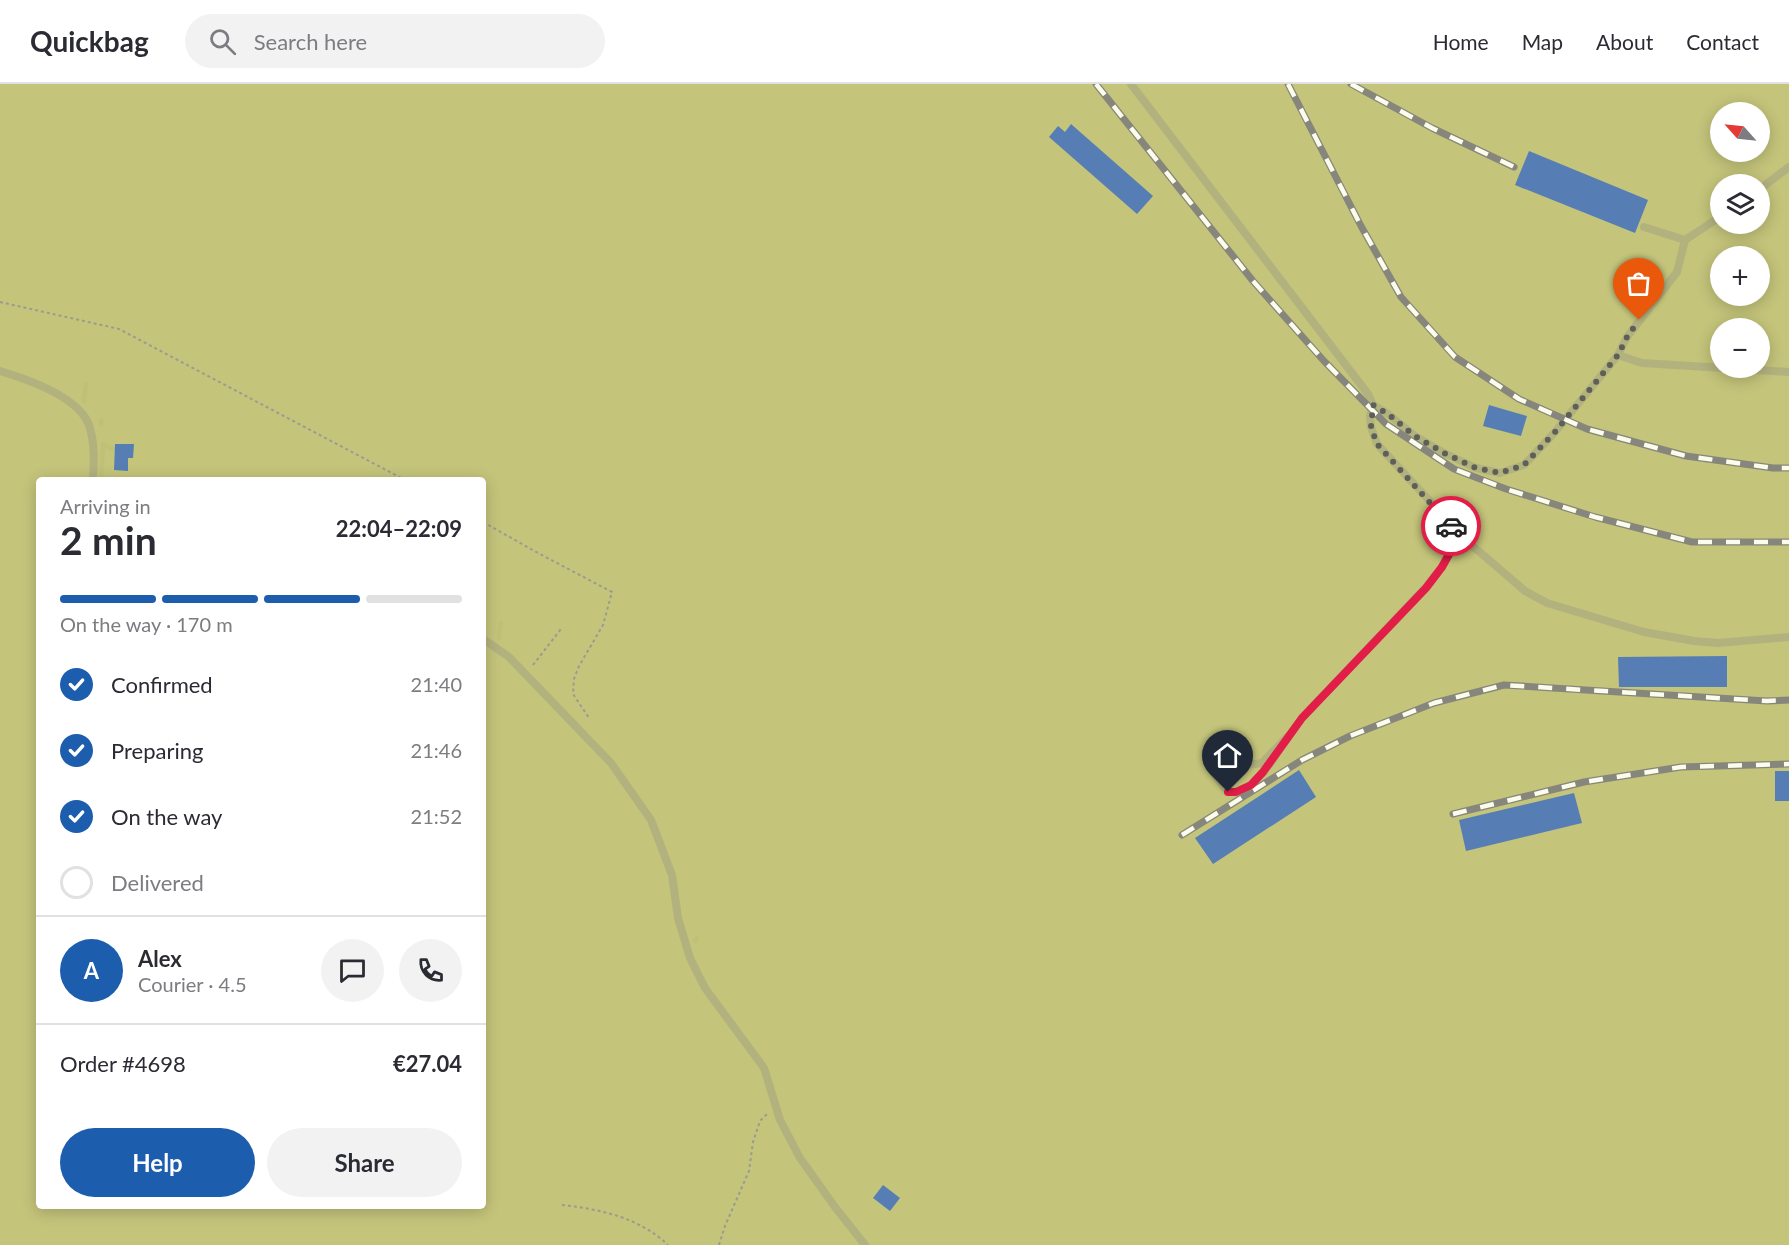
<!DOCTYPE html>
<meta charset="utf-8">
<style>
body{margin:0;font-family:Lato,sans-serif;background:#f2f2f3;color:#2b2b33;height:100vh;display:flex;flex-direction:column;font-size:22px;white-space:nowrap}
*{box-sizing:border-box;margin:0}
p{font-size:20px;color:#7c7c81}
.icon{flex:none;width:33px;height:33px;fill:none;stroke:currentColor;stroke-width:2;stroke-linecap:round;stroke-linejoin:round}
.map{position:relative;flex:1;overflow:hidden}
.drawer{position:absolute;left:36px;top:393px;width:450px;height:732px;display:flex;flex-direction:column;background:#fff;border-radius:6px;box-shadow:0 3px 15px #0003}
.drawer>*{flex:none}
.needle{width:39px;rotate:297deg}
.fabs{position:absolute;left:1710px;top:18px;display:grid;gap:12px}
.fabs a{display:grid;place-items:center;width:60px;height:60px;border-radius:50%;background:#fff;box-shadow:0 3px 15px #0003;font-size:30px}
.pin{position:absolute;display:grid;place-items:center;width:51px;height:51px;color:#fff;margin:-62px -26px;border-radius:50% 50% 50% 0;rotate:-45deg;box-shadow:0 0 6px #0007}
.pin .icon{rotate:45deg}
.courier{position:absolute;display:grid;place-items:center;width:60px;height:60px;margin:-30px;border:4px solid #e11d48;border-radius:50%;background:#fff;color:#222;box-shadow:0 2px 8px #0007}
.headline em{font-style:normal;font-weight:700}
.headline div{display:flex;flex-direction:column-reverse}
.headline{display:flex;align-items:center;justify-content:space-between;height:102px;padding:0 24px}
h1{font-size:39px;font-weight:700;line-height:45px}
.bar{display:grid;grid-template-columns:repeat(4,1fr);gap:9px 6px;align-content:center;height:72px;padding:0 24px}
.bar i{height:8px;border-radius:4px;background:#e1e1e2}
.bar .current{background:#1c5dae}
.bar p{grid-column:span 4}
.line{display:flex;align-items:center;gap:15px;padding:0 24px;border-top:2px solid #e1e1e2}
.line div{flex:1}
.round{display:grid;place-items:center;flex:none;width:63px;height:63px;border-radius:32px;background:#f2f2f3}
ol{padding:0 24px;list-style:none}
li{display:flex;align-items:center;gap:18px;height:66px}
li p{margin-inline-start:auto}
li .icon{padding:6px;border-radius:50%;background:#1c5dae;color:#fff;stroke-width:4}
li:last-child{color:#7c7c81}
li i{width:33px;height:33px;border:3px solid #e1e1e2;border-radius:50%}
.button{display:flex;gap:12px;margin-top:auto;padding:12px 24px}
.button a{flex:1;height:69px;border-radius:36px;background:#1c5dae;color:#fff;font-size:24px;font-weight:700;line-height:69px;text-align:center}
.button a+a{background:#f2f2f3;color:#2b2b33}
header{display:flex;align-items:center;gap:36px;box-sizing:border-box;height:84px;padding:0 30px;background:#fff;border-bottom:2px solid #e1e1e2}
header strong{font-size:28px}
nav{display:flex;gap:33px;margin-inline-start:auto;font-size:21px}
.search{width:420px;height:54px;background:#f2f2f3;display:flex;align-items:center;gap:15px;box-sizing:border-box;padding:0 21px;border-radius:33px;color:#7c7c81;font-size:22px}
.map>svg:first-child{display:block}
</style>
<header>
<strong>Quickbag</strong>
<div class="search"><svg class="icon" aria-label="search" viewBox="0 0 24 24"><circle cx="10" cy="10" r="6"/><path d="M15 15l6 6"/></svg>Search here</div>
<nav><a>Home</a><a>Map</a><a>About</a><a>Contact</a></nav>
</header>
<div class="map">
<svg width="1789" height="1161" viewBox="0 0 1789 1161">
<rect width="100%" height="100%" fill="#eeefdf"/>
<!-- forest -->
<path fill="#c4c47b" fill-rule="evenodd" d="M0,0H1789V1161H0ZM1720,28H1760V68H1720ZM1720,100H1760V140H1720ZM1720,172H1760V212H1720ZM1720,244H1760V284H1720ZM39,396H483V1122H39Z"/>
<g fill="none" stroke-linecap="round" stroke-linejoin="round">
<!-- stream -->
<g stroke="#c1c077" stroke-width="4.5">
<path d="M84,317L86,300"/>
<path d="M101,336V340"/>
<path d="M103,360L113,365"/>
<path d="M101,396L103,360"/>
<path d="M499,554L501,539"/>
<path d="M695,857L697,854"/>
</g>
</g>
<!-- building -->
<g fill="#567eb4">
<path d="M1071,40L1153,112L1137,130L1049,53L1058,42L1065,48Z"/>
<path d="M1529,67L1648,116L1635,149L1515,101Z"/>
<path d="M1489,321L1527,332L1521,352L1483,342Z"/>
<path d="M115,360H134L133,374H128V387L114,386Z"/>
<path d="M1727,572V603H1619L1618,573Z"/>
<path d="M1299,686L1316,713L1213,780L1195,754Z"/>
<rect x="1775" y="687" width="14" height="30"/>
<path d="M1574,709L1582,739L1466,767L1459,736Z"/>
<path d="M883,1101L900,1114L890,1127L873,1114Z"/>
</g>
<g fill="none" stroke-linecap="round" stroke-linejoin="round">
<!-- path -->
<g stroke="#9b9c90" stroke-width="2" stroke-dasharray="3 3" stroke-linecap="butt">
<path d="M0,218L119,245L405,396"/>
<path d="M483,438L538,469L612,508L603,541L579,582L574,595L573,610L589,634"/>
<path d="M533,581L561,545"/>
<path d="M562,1121C600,1125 640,1134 668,1161"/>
<path d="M719,1161L725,1142L749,1087L753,1058L760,1037L767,1030"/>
</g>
<!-- lane -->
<g stroke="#b2b27f" stroke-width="8">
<path d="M1131,0L1368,310L1373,321L1388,330L1415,352L1444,369L1476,384L1500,389L1524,381L1555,348L1618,271L1627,253L1677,188L1685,156L1644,143"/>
<path d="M1760,105L1789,83"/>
<path d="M1685,156L1720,133"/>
<path d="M1618,271L1642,279L1789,288"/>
<path d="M0,287C27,295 78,312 89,341C95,359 94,377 93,396"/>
<path d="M1458,454L1475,464L1525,507L1547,519L1644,548L1694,557L1718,559L1789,553"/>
<path d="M483,555L509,573L611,679L651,736L672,791L678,834L690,874L705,904L764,984L780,1036L800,1074L835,1123L865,1161"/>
<path d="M1288,652L1262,679C1257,680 1250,681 1246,680C1231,677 1232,670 1216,682L1214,690L1228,708H1236L1251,701L1264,688L1302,634L1426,503L1442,483L1458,454L1440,428L1377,360L1371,343L1370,332L1373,321"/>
</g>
<defs>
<g id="rail">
<path d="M1096,0L1253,197L1324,277L1386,340L1454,385L1506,405L1595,433L1692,458H1789"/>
<path d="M1288,0L1361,142L1401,213L1455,273L1519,315L1587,345L1686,372L1773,384H1789"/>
<path d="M1351,0L1432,44L1514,83"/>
<path d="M1453,730L1584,698L1681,683L1789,680"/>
<path d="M1182,751L1302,676L1350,652L1434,619L1504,601L1767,617L1789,616"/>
</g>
</defs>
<!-- rail casing -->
<use href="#rail" stroke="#86867c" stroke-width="7"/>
<!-- rail -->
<use href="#rail" stroke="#fcfcec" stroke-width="4.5" stroke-dasharray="14" stroke-linecap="butt"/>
</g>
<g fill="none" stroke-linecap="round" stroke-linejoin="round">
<!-- done -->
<path stroke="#5e5f56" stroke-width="6" stroke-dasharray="0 10.8" d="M1451,442L1377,360L1371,343L1373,321L1388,330L1415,352L1444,369L1476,384L1500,389L1524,381L1555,348L1618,271L1627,253L1639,236"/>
<!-- route -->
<path stroke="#e11d48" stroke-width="8" d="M1228,708H1236L1251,701L1263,688L1302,634L1426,504L1442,483L1458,454L1451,442"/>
</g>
</svg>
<div class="fabs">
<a><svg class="needle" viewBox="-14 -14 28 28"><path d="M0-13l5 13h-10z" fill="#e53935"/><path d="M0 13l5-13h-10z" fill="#7c7c81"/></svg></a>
<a><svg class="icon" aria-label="layers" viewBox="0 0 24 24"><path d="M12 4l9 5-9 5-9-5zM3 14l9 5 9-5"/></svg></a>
<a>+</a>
<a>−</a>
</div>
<div class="pin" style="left:1639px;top:236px;background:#ea580c"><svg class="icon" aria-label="bag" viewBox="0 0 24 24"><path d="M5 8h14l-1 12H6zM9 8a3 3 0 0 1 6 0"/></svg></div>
<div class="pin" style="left:1228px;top:708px;background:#1f2937"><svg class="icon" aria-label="home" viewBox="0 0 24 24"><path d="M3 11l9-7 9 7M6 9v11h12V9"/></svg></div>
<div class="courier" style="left:1451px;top:442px"><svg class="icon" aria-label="car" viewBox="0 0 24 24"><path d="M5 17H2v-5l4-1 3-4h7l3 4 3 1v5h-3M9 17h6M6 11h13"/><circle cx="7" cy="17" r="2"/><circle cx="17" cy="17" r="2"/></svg></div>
<section class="drawer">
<div class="headline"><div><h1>2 min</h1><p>Arriving in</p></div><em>22:04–22:09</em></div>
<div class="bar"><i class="current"></i><i class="current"></i><i class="current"></i><i></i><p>On the way · 170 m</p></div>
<ol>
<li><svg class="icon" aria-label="check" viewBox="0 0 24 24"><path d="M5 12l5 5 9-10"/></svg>Confirmed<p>21:40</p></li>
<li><svg class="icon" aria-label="check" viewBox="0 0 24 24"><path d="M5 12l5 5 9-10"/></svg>Preparing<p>21:46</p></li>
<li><svg class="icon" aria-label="check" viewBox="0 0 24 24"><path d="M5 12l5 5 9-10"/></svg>On the way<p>21:52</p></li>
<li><i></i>Delivered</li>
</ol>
<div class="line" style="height:108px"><b class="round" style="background:#1c5dae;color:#fff">A</b><div><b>Alex</b><p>Courier · 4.5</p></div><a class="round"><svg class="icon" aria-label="chat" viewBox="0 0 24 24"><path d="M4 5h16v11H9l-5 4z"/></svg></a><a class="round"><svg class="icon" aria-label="phone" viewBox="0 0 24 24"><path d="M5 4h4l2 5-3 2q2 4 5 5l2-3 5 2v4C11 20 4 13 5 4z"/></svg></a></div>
<div class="line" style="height:78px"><div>Order #4698</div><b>€27.04</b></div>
<div class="button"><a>Help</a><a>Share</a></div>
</section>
</div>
